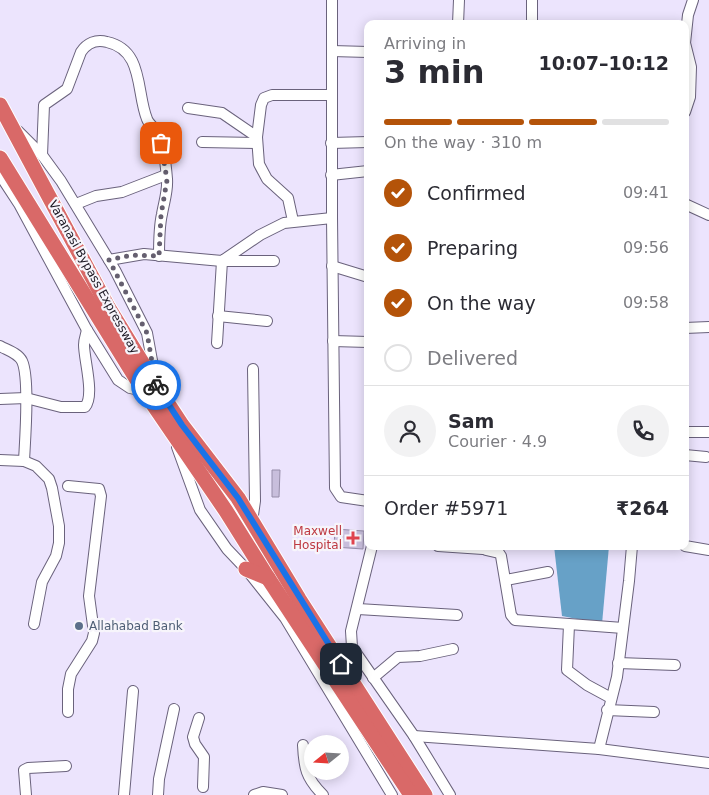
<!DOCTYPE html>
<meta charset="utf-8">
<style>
body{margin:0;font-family:"DejaVu Sans",sans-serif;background:#f2f2f3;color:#2b2b33;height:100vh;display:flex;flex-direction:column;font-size:19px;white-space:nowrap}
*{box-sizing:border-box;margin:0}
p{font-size:16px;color:#7c7c81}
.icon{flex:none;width:28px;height:28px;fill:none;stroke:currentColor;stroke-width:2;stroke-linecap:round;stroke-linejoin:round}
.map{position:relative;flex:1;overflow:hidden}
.side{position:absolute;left:364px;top:20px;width:325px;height:530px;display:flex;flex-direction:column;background:#fff;border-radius:10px;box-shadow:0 2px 12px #0003}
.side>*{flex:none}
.needle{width:32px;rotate:252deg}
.controls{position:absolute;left:304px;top:735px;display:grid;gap:10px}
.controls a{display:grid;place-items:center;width:45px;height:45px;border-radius:50%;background:#fff;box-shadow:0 2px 12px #0003;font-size:25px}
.pin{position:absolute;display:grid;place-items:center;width:42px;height:42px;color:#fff;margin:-21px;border-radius:10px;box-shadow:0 2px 8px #0006}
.courier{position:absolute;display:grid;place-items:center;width:50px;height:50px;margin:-25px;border:4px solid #1a73e8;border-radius:50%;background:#fff;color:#222;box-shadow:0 1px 6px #0007}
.summary em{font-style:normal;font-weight:700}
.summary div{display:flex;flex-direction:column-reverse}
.summary{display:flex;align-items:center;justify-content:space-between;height:85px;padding:0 20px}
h1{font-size:32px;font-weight:700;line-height:38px}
.bar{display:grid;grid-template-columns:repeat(4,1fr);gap:8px 5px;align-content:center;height:60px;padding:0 20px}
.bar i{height:6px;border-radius:4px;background:#e1e1e2}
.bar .active{background:#b45309}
.bar p{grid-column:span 4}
.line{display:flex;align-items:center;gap:12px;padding:0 20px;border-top:1px solid #e1e1e2}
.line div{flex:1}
.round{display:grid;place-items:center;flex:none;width:52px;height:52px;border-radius:26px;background:#f2f2f3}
ol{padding:0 20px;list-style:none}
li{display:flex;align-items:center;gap:15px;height:55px}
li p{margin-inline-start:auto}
li .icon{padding:5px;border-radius:50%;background:#b45309;color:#fff;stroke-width:4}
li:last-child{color:#7c7c81}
li i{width:28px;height:28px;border:2px solid #e1e1e2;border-radius:50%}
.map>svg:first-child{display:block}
</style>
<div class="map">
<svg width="709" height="795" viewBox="0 0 709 795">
<rect width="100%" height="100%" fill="#ece4fd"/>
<!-- water -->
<path fill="#67a1c7" d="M554,546H609L602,624L562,616Z"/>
<!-- building -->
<g fill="#c8bedc" stroke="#968da9">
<path d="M272,470H280L279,497H272Z"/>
<path d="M335,529L364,531L363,549L334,547Z"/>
</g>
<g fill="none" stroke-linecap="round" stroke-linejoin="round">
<defs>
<g id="minor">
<path d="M332,0V218L335,488L341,497L368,501"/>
<path d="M458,24L459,0"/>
<path d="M532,24V0"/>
<path d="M332,51L368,52"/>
<path d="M188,108L222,113L257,137"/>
<path d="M685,112L690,97L691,67L685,43L688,15L693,0"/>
<path d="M18,131L42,155L61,181L115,270L147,333L155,377"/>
<path d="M202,142L257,143"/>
<path d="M331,143L368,142"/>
<path d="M42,155L44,105L67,89L81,52C87,43 96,39 107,42C144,50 136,92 147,119C149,125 156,128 158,134C164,146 166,166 167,179C168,191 164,202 162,214C159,227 159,242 159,256"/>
<path d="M0,175L19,204L87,330L118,380L130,388L144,391"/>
<path d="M331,175L368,171"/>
<path d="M76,204L96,196L122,192L166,175"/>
<path d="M685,204L709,215"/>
<path d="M293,221L288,198L267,179L259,164L257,137L261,105L264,98L272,95H331"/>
<path d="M109,260L144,254L222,261L260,235L284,223L332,218"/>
<path d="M332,266L368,277"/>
<path d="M218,316L267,321"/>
<path d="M685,328L709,327"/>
<path d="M333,341L368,342"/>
<path d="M217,343L222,261H274"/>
<path d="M0,346C7,350 18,353 22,361C30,378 25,440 24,461"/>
<path d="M0,399L26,398L61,407H85C95,395 84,360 84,345C84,339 86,335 87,330"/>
<path d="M685,432H709"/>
<path d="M177,447L200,510L227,549L246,569L285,618L392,795"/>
<path d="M685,455L706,457"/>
<path d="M0,460L24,461L36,466L49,479L52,488L59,526V543L56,556L42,582L34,624"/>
<path d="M252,522L255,501L253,369"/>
<path d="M372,546L351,631L352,647L414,736L450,795"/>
<path d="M438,546L483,549"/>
<path d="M482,546L486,550L499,553L501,556L511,615L515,620L623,628"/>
<path d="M685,546L709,550"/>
<path d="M506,580L548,572"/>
<path d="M358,609L457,615"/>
<path d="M569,625L567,670L587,685L611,698"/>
<path d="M618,663L675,665"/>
<path d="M373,678L398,657L420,656L453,649"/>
<path d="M607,710L654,712"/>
<path d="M68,712V689L71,674L92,641L94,633L89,596L101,496L99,489L68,486"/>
<path d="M199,718L193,737L195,744L204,757L203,787"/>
<path d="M414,736L599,749L709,763"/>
<path d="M303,745C304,768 306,778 323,795"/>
<path d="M599,749L617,677L629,581L632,546"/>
<path d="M26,795L24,770L28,768L66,766"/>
<path d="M124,795L133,691"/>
<path d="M158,795L159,779L174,709"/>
<path d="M254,795L263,792L282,795"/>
</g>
<g id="highway">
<path d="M0,105L108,307L157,387L182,425L238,498L299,599L425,795"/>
<path d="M0,158L144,391L226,511L268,578L411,795"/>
<path d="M246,569L268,578"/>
</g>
</defs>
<!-- minor casing -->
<use href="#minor" stroke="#6a627c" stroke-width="12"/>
<!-- highway casing -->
<use href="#highway" stroke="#fff" stroke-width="17"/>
<!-- minor -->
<use href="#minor" stroke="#fff" stroke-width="10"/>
<!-- highway -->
<use href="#highway" stroke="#d96968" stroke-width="15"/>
</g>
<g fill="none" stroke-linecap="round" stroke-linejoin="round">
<!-- done -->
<path stroke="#655f6f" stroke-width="5" stroke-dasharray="0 9" d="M156,385L147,333L109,260L132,255L159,256L161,215L167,180L161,143"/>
<!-- route -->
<path stroke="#1a73e8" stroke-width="6" d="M156,385L182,425L238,498L341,664"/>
</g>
<!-- markers -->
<path fill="#e0444e" stroke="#f7f5fb" stroke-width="2" d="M350.5 530.5h5v5h5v5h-5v5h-5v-5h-5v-5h5z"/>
<circle fill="#5c6f8a" stroke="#f7f5fb" stroke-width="2" cx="79" cy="626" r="5"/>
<g text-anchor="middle" stroke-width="4.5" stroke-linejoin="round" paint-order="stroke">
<!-- street labels -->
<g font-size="12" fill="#1c1823" stroke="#f7f5fb">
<text transform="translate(94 277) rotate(61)" y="4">Varanasi Bypass Expressway</text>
</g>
<!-- health labels -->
<g font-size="12" fill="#be3a42" stroke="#f7f5fb" text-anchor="end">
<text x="342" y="535">Maxwell<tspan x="342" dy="14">Hospital</tspan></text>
</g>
<!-- service labels -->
<g font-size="12" fill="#4e5e75" stroke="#f7f5fb" text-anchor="start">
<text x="89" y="630">Allahabad Bank</text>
</g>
</g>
</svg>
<div class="controls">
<a><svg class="needle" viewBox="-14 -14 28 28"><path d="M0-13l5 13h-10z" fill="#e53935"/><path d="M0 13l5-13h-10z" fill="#7c7c81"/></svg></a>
</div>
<div class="pin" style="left:161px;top:143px;background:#ea580c"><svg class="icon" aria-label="bag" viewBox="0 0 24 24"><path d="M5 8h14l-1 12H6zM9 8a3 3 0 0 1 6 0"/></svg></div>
<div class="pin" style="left:341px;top:664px;background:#1f2937"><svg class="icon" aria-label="home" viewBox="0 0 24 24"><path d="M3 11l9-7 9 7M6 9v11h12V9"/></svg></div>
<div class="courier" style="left:156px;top:385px"><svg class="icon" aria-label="bike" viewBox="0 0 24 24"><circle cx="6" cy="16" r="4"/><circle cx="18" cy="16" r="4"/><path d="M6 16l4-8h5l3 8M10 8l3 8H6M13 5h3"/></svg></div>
<section class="side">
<div class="summary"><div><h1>3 min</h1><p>Arriving in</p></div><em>10:07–10:12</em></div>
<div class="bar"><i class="active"></i><i class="active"></i><i class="active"></i><i></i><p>On the way · 310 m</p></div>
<ol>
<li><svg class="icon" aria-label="check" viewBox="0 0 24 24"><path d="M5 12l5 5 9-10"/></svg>Confirmed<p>09:41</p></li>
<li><svg class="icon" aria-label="check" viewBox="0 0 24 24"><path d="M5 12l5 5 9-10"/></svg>Preparing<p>09:56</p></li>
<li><svg class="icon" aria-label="check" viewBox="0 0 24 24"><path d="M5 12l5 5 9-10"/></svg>On the way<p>09:58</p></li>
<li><i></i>Delivered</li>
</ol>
<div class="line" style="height:90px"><a class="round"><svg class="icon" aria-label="person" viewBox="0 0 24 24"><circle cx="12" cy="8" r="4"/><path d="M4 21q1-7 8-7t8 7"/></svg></a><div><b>Sam</b><p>Courier · 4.9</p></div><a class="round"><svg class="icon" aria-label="phone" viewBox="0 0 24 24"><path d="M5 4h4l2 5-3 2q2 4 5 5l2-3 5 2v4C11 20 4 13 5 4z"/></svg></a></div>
<div class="line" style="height:65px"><div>Order #5971</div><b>₹264</b></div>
</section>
</div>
